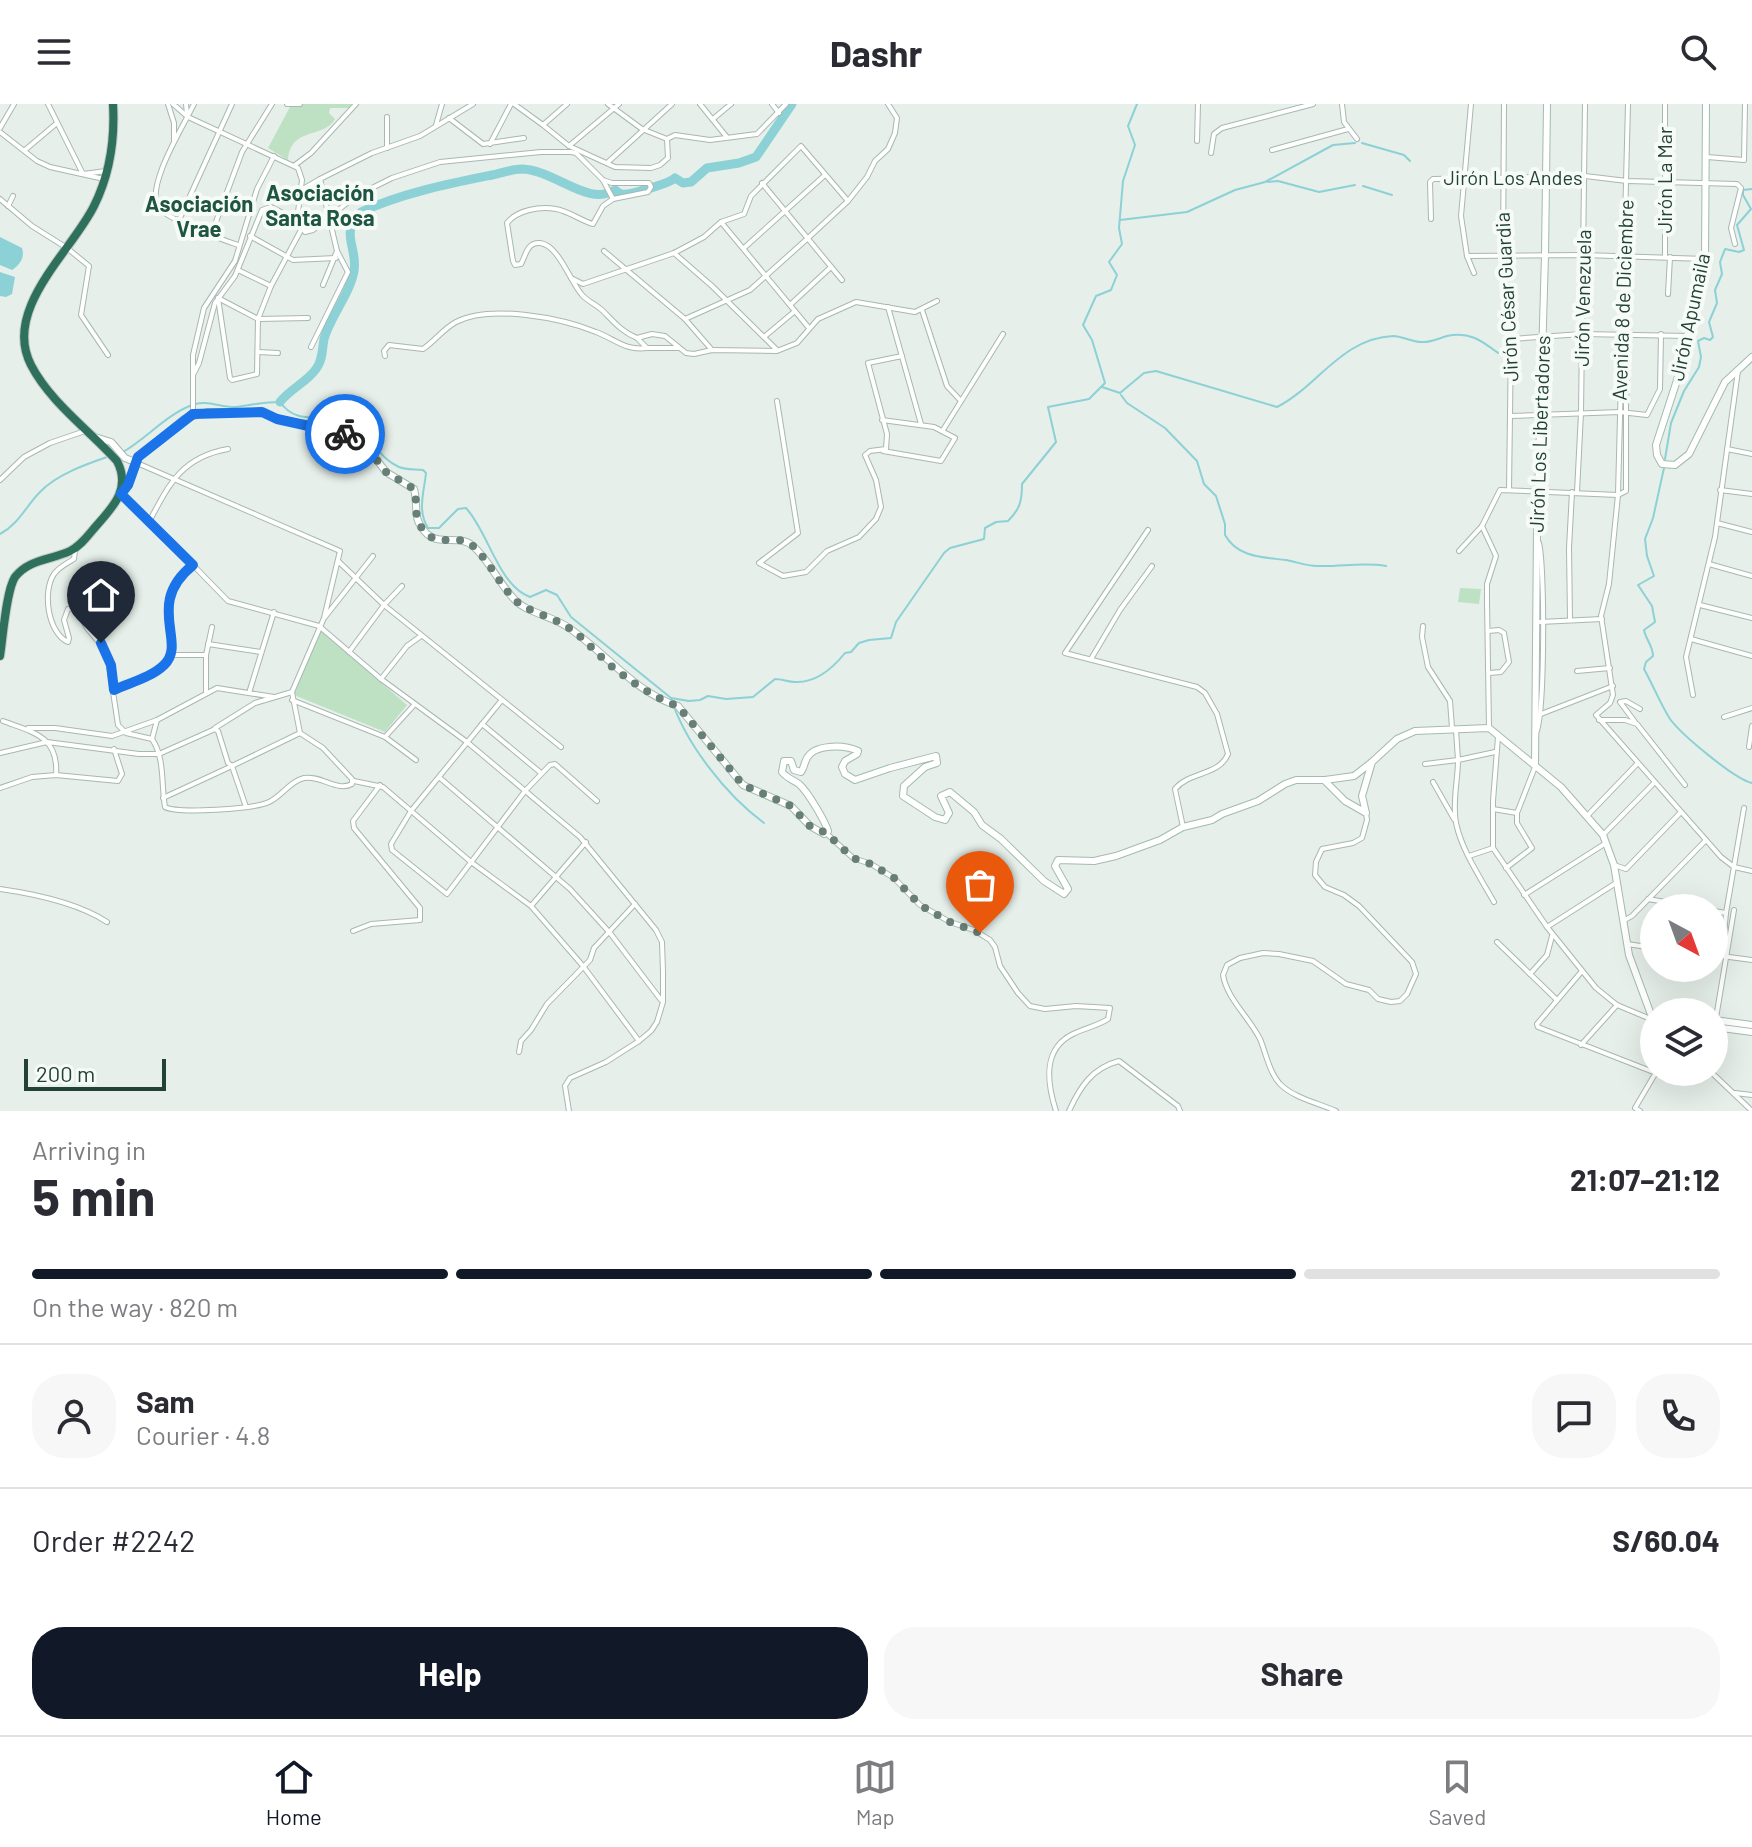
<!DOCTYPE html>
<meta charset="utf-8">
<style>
body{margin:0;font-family:Barlow,sans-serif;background:#f7f7f7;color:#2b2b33;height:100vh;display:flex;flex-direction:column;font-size:30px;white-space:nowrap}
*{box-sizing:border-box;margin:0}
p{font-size:26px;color:#7c7c81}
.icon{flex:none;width:44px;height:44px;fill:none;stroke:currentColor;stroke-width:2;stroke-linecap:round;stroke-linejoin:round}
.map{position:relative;height:1007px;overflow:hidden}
.side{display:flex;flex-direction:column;background:#fff;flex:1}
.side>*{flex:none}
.needle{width:52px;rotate:139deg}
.buttons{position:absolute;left:1640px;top:790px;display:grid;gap:16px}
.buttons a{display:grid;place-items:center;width:88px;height:88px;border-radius:50%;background:#fff;box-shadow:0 8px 32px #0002;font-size:40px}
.scale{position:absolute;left:24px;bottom:20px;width:142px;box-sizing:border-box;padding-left:8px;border:4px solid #234237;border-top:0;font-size:22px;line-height:28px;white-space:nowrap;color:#234237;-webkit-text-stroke:6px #f7fbf8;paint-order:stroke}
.pin{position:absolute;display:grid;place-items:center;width:68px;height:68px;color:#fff;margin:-82px -34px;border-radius:50% 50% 50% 0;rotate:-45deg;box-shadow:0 0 8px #0007}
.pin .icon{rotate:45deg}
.courier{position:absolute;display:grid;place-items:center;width:80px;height:80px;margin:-40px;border:6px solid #1a73e8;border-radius:50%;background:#fff;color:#222;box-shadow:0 2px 10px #0007}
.headline em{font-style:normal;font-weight:700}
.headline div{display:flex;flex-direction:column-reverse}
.headline{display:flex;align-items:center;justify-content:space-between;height:136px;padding:0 32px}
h1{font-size:52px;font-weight:700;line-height:60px}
.bar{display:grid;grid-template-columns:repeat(4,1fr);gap:12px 8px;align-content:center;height:96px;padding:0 32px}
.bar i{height:10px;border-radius:6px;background:#e1e1e2}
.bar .active{background:#111827}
.bar p{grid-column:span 4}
.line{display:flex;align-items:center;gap:20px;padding:0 32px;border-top:2px solid #e1e1e2}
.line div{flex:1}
.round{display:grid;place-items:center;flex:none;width:84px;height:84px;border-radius:32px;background:#f7f7f7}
.action{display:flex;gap:16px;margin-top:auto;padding:16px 32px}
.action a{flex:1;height:92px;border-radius:32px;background:#111827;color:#fff;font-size:32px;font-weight:700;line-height:92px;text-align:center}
.action a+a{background:#f7f7f7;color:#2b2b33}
header{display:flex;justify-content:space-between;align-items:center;height:104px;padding:0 32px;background:#fff;font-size:36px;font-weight:700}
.dock{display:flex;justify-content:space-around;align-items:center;height:112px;border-top:2px solid #e1e1e2;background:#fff;font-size:22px;color:#7c7c81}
.dock a{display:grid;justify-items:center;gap:4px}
.dock .active{color:#111827}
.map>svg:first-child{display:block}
</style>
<header><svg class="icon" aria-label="menu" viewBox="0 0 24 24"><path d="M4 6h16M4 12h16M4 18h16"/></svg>Dashr<svg class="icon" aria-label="search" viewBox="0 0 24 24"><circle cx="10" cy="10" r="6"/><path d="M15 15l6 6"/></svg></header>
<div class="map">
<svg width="1752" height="1007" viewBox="0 0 1752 1007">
<rect width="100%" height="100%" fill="#e6efea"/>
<!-- green -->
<g fill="#bee1c4">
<path d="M300,0H352L349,4H330L329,9L335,15C324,35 291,22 288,56L268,44L290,3Z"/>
<path d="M1460,484L1481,485L1479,500L1458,498Z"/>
<path d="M319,525L407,601L385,628L294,591Z"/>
</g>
<!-- water -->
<g fill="#8cd1d5">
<path d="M0,133L22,144C25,153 20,161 12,166L0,161Z"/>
<path d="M0,168L15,173L12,190L6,193L0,192Z"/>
</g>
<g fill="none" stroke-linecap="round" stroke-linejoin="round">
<!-- stream -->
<g stroke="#8cd1d5" stroke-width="2">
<path d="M1362,39L1404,51L1410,57"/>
<path d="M1268,78L1278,77L1319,88L1355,81"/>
<path d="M1363,82L1392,91"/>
<path d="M1120,116L1187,108L1235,86L1265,78L1333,41L1355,39"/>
<path d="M1102,283L1120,289L1144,269L1156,267L1277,303C1317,283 1342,234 1393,232C1403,232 1413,239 1423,238C1433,238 1439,234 1447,232C1470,227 1482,237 1498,249L1506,244"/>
<path d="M1121,291L1127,299L1165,324L1197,357L1204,380L1216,392L1225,420V431C1238,454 1263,453 1286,456C1297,458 1306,462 1317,462C1341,463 1362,458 1386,462"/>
<path d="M123,348C147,334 166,311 192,301C207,295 221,304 236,303C251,301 264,298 280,298C297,322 319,309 342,317C373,327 375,353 399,363C406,366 415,365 423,366L426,369C424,388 417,407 428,424H439L458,405L466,404C489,429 498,481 530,493L546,486L557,491L571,513L671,594C685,639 726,691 764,719"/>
<path d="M1665,355L1671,319L1684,287L1699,263L1701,253L1698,237L1704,234L1710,236L1713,233L1709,218L1717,199L1715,186L1722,170L1720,158L1725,145L1739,148L1744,146L1737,121L1751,105L1743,91V86L1752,85"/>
<path d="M1664,364L1653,414L1645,435L1647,452L1654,472L1638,481L1652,502L1655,518L1644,526C1646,536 1653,542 1653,552L1646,558L1644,565C1653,581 1660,599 1670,615C1681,630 1734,675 1752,679"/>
<path d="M0,430C19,420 26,402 40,388C57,370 87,360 110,352"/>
<path d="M671,594L689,597L700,596L708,592L726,595L753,593L775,575C782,575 788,578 795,578C816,579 833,564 845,549L851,548L859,539L869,536L891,534L896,518L944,449L950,444L984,435L985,424L996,418L1008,417C1020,405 1022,397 1022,380L1056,338L1048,303L1089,295L1105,279L1092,236L1083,221L1096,192L1111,186L1117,171L1109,158L1122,140L1119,124L1123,77L1135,41L1128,22L1137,0"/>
</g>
<!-- river -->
<path stroke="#8cd1d5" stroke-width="9" d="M280,298C290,285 307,278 316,265C323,256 322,245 324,235C330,213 350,190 354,167C358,142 339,131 361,108C402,89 448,80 492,71C502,69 512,65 522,65C555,66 588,103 615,86C617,88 619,89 621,90C628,92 670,79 675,74L683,79L691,78L707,64L739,59L756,53L792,0"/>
<defs>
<g id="street">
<path d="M48,0L83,70L106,67"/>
<path d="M168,0L174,19V37"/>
<path d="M173,0L188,13L298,64L302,76L297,116L305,128L313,126L356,92L392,74L440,58L541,48H571L576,49L603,76L612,79H649L651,83L648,88L613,95L603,102L593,120C581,117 569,107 556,105C540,102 517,106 507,119L513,157L515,161L521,160C526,151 527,138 540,139C559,141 571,180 583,192C589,198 597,201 603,207C614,218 622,228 637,234L652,230L665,232L686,249L694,250L712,246L777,247L797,239L818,215L856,198L915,208L937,197"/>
<path d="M186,0L187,10"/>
<path d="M194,0C184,21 144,84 159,104C167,115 223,136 238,141"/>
<path d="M287,0H300"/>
<path d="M514,0L543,21L567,0"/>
<path d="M608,0L642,25L667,35L675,31L710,36L757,30L786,0"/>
<path d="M700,0L726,32"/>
<path d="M772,0L779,9"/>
<path d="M1342,0L1344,18L1357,35"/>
<path d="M1471,0L1461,112L1467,152L1584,151L1705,155"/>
<path d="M1504,0L1503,152L1511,235L1509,386"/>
<path d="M1628,0L1618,391L1609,480L1601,512L1613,591L1610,599L1596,611L1721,753L1734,763L1752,767"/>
<path d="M1665,0V152"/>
<path d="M387,13V44"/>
<path d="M449,14L483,40L524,34"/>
<path d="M713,15L731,0"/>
<path d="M436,21L442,0"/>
<path d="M543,21L569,42"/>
<path d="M0,24L14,0"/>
<path d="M0,28L37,57L50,63L104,75"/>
<path d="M1197,37L1198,0"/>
<path d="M490,40L511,0"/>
<path d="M569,42L615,63L651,64L660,61L668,54L667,35"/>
<path d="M569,42L619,0"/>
<path d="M25,46L57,19"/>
<path d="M1272,46L1348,25"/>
<path d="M1211,49L1214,30L1222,24L1313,0"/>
<path d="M1707,53L1744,56L1745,0"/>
<path d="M607,59L672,0"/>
<path d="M295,61L311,49L356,0"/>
<path d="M603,76L613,95"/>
<path d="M762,79L842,176"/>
<path d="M301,86L320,75"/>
<path d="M0,95L32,122L67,144L89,162L81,211L108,251"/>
<path d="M8,102L13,92"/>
<path d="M1431,115L1430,78L1433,75L1585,72L1627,77L1737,80L1741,84L1731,124L1735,140"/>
<path d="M179,116L232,0"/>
<path d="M721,118L809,224"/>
<path d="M211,131L242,48L272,0"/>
<path d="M250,132L293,156L336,154"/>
<path d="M744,144L825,71"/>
<path d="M604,147L685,215L712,246"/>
<path d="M674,149L712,182L777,246"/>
<path d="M1467,152L1474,169"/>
<path d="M238,166L271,182"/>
<path d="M571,174L583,180L674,149L704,133L721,118L744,110L751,92L801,42L848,97"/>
<path d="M323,181L337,147L320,75L372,49L420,32L473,0"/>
<path d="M1668,190L1670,153"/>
<path d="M218,194L230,274L232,276L257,270L258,215L271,182L301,126"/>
<path d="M218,194L258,215L308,214"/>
<path d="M790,201L831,163"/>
<path d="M888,203L921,320"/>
<path d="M922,206L947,282L961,297"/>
<path d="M685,215L750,186L807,135L848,97L867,73L875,57L888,45L895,29L897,14L888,0"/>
<path d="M764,233L795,207"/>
<path d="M637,234L647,244H678"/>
<path d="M1511,235L1582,230L1688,232"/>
<path d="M311,243L348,168L337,147"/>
<path d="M258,248L278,249"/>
<path d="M385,252L384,247L389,241L423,245C435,237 443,225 456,218C490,200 562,214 596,228C615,235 625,247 647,244"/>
<path d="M194,269L199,259L215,199L235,172L262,106L271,103L297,116"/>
<path d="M777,297L798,429L759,459L783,472L806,468L827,447L859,433L876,415L881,403L876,376L865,351L870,347L886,345L887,330L868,259L902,252"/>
<path d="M193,310V251L204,204L235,157L257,85L274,52"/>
<path d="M1510,312L1620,308L1647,311L1660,285L1661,230"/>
<path d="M882,316L934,323L955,334L941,357L883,347"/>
<path d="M943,326L1003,230"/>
<path d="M1727,345L1752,350"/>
<path d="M0,376L24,353L50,339L85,327"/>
<path d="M1720,386L1752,390"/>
<path d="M1577,388L1581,309L1585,0"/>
<path d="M121,390L193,461"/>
<path d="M149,418C169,380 182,353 228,345"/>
<path d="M1717,419L1752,428"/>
<path d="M1482,422L1496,452L1487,480V498L1489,624"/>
<path d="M1148,426L1065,549L1197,583L1205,589L1217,610L1228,650C1219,672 1190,667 1175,685L1183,723"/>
<path d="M75,447L74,455C67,459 59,463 54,470C42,488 48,529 68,538L69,534L64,516L68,505L76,504L87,524L107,548L118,621L126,629L152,635C165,654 161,680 165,703C178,710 254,705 269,698C282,692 290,677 304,674C321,671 337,688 352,680V675L323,644L300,629L292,588L324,514L340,447L137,359"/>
<path d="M1459,447L1482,422L1500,386L1618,391L1626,387V296L1629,230"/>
<path d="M338,457L384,501L561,643"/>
<path d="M1709,460L1752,472"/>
<path d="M1700,501L1752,514"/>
<path d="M325,513L373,452"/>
<path d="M1570,515L1569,444L1572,388"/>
<path d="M1540,518L1602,515"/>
<path d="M1423,522L1422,533L1428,563L1450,597L1452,624"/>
<path d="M1488,527L1499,526L1504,529L1509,558L1501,568L1489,569"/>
<path d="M1691,535L1752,552"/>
<path d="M208,540L261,548"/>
<path d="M349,548L384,501L402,482"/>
<path d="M171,551H206V589"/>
<path d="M206,551L212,523"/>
<path d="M1091,555L1120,506L1152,462"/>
<path d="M1577,567L1610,564"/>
<path d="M381,575L407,542L421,532"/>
<path d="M114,586C129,579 152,573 164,561C187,539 144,501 193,461L228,497L319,522L381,575L467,638L580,733L656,826L662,838L663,868V898L657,918L651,927L639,937L606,958L570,974L565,982L569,1007"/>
<path d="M249,589L274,508"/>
<path d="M1693,591L1686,553L1715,433L1738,267"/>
<path d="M292,596L385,633L415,600"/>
<path d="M501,597L411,707L391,740L392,746L447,790L525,687L550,661L555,660L597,697"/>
<path d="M1541,610L1613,582"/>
<path d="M1724,613L1752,604"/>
<path d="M1599,616H1625L1637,620L1685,681"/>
<path d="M3,617C32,628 59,632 56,671"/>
<path d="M1635,618L1620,598L1626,597L1640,605"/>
<path d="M482,620L541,669"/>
<path d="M28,624H55L112,632L157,616L217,584L274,593"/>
<path d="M215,624L255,599L292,588"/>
<path d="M1536,629C1545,611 1545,462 1539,439"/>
<path d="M385,633L416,656"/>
<path d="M1498,633L1493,697V744L1547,823L1596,884L1617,901L1653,916"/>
<path d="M152,635L157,616"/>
<path d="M1749,643L1752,622"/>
<path d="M0,649L47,638L139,650H159L215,625L218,627L228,659L232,662L300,629"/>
<path d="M1425,660L1458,656L1456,626"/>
<path d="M440,674L570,785L610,829L661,896"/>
<path d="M354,677L383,683L471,758L531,802L583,862L639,937"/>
<path d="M1433,678L1454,715"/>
<path d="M0,684L32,673L56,671L118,677L122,670L114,645"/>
<path d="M163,694L232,662L246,703"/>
<path d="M1493,705L1517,709L1535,663"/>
<path d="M1588,711L1637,660"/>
<path d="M826,729L853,754L871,760L894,774L920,801L950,818L974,826L990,836L995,843L1000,862L1018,889L1030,902L1045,905L1076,902L1110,904L1108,915C1097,922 1085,924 1073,930C1042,945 1047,979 1056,1007"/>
<path d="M1603,731L1654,679"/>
<path d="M1469,752L1493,744"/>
<path d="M1614,761L1626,765L1681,708"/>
<path d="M1506,764L1532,744L1517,719V709"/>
<path d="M0,785C35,790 78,799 107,818"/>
<path d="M1524,791L1606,739"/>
<path d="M1648,795L1700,804"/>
<path d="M1494,798C1480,773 1462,747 1456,719C1452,699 1458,676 1458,656L1495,648"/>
<path d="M531,802L586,738"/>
<path d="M1714,807L1726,809"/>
<path d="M1623,817L1632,812L1706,736"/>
<path d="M1547,823L1616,779"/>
<path d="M353,827L371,820L420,816V804L354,724L353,717L380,681"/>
<path d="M1497,838L1557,896"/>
<path d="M1627,840L1654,844"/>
<path d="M1714,851L1752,856"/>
<path d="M1722,852L1726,809L1744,704"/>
<path d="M1582,867L1537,920L1538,923L1656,969"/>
<path d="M1530,870L1547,851L1552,832"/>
<path d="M1714,926L1734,806"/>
<path d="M1581,941L1617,901"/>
<path d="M519,948L521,937L531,926L547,900L590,856L594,844L635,800"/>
<path d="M1711,968L1752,1007"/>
<path d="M1735,989L1752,991"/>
<path d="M1069,1007C1080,983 1092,964 1119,957L1178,1002L1180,1007"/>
<path d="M1336,1007C1318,999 1294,994 1280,980C1269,968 1266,949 1260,935C1249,913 1227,895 1223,871L1227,861L1240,854L1263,849L1279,850L1313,857L1346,880L1369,886L1378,895L1391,898L1400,897L1407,890L1416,870L1412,858L1359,802L1344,791L1325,783L1315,771L1316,758L1322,745L1353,739L1362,734L1367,716L1366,709"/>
<path d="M1640,1007L1635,1004L1655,970"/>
</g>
<g id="secondary">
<path d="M1706,0L1705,155L1679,270L1656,341L1657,351L1662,360L1675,361L1689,350L1725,278L1752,253"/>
<path d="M95,333L111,338L125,354L135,358"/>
<path d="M121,389L128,381L138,353L184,315L207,308H262L277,315L323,323L353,332L363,338L386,368L414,385C419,404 411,414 427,430C440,442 460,430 473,442C490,457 499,480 515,496C527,509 553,512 569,524C606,549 634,588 678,602L743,681L791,702L810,722L824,730L828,727C825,717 808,688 799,680C793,676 787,674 782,668L784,657H791L794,666L801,668C804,664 804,660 806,656C813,639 845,641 858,647L857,650L845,657L842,663L845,670L855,676L890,664L936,652L937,659L925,663L904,682L903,692L935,713L945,716L949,709L941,692L950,688L974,708L982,721L1001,735L1044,777L1064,790L1068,785L1055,762L1058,756L1094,757L1116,752L1160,736L1183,723L1212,716L1222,710L1258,697L1285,680L1296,676H1324L1345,697L1366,709L1362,692L1372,658L1397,635L1415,627L1489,624L1561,683L1603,731L1614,761L1629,851L1653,916"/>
<path d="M1535,661L1537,425L1545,151L1547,0"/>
<path d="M1325,676L1354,672L1372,658"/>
<path d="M1714,916L1752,921"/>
<path d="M1714,923L1752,928"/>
</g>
<path id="highway" d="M0,552C3,533 6,487 15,473C29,455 51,456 70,447C81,442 89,430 97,421C114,402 131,384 117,357C89,326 50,298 31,261C2,205 72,147 94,102C110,70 115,35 113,0"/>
</defs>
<!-- street casing -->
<use href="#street" stroke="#a8b8b1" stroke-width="6"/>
<!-- secondary casing -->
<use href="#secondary" stroke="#a3bbb1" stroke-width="8"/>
<!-- highway casing -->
<use href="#highway" stroke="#c1cac7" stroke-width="10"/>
<!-- street -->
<use href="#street" stroke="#fff" stroke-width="4"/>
<!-- secondary -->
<use href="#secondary" stroke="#fff" stroke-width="6"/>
<!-- highway -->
<use href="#highway" stroke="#2e705c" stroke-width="8"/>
</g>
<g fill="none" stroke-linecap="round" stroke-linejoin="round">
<!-- done -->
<path stroke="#677f76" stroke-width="8" stroke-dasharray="0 14.4" d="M345,330L363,338L386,368L414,385C419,404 411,414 427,430C440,442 461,430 473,442C490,458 499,480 515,496C526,507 554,513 569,524C584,534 596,549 610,561C630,577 654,594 678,602L743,681L791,702L810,722L826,729L853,754L871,760L894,774L920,801L950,818L980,829"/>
<!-- route -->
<path stroke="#1a73e8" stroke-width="10" d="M101,539L111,561L114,586C129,579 152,573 164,561C188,539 144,500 193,461L121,390L128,381L138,353L193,310L262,308L277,315L345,330"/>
</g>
<g text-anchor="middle" stroke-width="8" stroke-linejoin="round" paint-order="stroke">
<!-- street labels -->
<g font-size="20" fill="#234237" stroke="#f7fbf8">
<text x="1513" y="81">Jirón Los Andes</text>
<text transform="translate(1665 76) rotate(-90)" y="7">Jirón La Mar</text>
<text transform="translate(1507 193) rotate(-93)" y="7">Jirón César Guardia</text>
<text transform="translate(1583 194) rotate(-89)" y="7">Jirón Venezuela</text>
<text transform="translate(1623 196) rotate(-88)" y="7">Avenida 8 de Diciembre</text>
<text transform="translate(1690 213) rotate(-78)" y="7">Jirón Apumaila</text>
<text transform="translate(1540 330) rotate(-88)" y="7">Jirón Los Libertadores</text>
</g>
<!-- neighbourhood labels -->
<g font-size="22" font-weight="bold" fill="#1e5643" stroke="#f7fbf8">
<text x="320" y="97">Asociación<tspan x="320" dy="25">Santa Rosa</tspan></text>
<text x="199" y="108">Asociación<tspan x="199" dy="25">Vrae</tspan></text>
</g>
</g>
</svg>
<div class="buttons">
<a><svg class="needle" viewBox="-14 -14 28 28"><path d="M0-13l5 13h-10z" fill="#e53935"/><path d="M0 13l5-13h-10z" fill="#7c7c81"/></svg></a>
<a><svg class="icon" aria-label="layers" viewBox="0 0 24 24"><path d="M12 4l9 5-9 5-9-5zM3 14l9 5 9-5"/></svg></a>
</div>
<div class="scale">200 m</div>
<div class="pin" style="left:980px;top:829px;background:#ea580c"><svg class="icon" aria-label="bag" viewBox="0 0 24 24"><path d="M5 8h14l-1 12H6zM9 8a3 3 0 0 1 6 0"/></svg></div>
<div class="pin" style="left:101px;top:539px;background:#1f2937"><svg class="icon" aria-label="home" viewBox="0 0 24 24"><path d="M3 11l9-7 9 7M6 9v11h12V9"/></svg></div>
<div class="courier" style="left:345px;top:330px"><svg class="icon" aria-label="bike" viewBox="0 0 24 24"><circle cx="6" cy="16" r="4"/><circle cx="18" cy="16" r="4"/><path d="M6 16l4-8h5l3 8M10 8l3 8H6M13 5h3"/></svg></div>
</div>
<section class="side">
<div class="headline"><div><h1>5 min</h1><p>Arriving in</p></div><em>21:07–21:12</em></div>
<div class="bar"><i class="active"></i><i class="active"></i><i class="active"></i><i></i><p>On the way · 820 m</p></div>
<div class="line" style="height:144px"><a class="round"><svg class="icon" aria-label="person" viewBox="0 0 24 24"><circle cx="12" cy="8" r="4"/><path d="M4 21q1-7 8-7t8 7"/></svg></a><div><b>Sam</b><p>Courier · 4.8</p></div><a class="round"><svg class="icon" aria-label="chat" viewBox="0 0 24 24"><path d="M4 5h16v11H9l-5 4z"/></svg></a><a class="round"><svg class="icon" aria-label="phone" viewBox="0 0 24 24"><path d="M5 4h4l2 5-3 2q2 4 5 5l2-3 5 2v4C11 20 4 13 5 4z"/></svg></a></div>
<div class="line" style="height:104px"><div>Order #2242</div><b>S/60.04</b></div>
<div class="action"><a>Help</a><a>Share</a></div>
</section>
<nav class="dock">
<a class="active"><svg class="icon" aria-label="home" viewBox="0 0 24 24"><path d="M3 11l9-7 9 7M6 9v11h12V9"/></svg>Home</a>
<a><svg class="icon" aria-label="map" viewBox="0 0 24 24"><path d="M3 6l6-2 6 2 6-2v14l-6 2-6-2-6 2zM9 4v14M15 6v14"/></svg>Map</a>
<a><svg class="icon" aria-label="saved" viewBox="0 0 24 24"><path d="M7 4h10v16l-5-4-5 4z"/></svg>Saved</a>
</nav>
